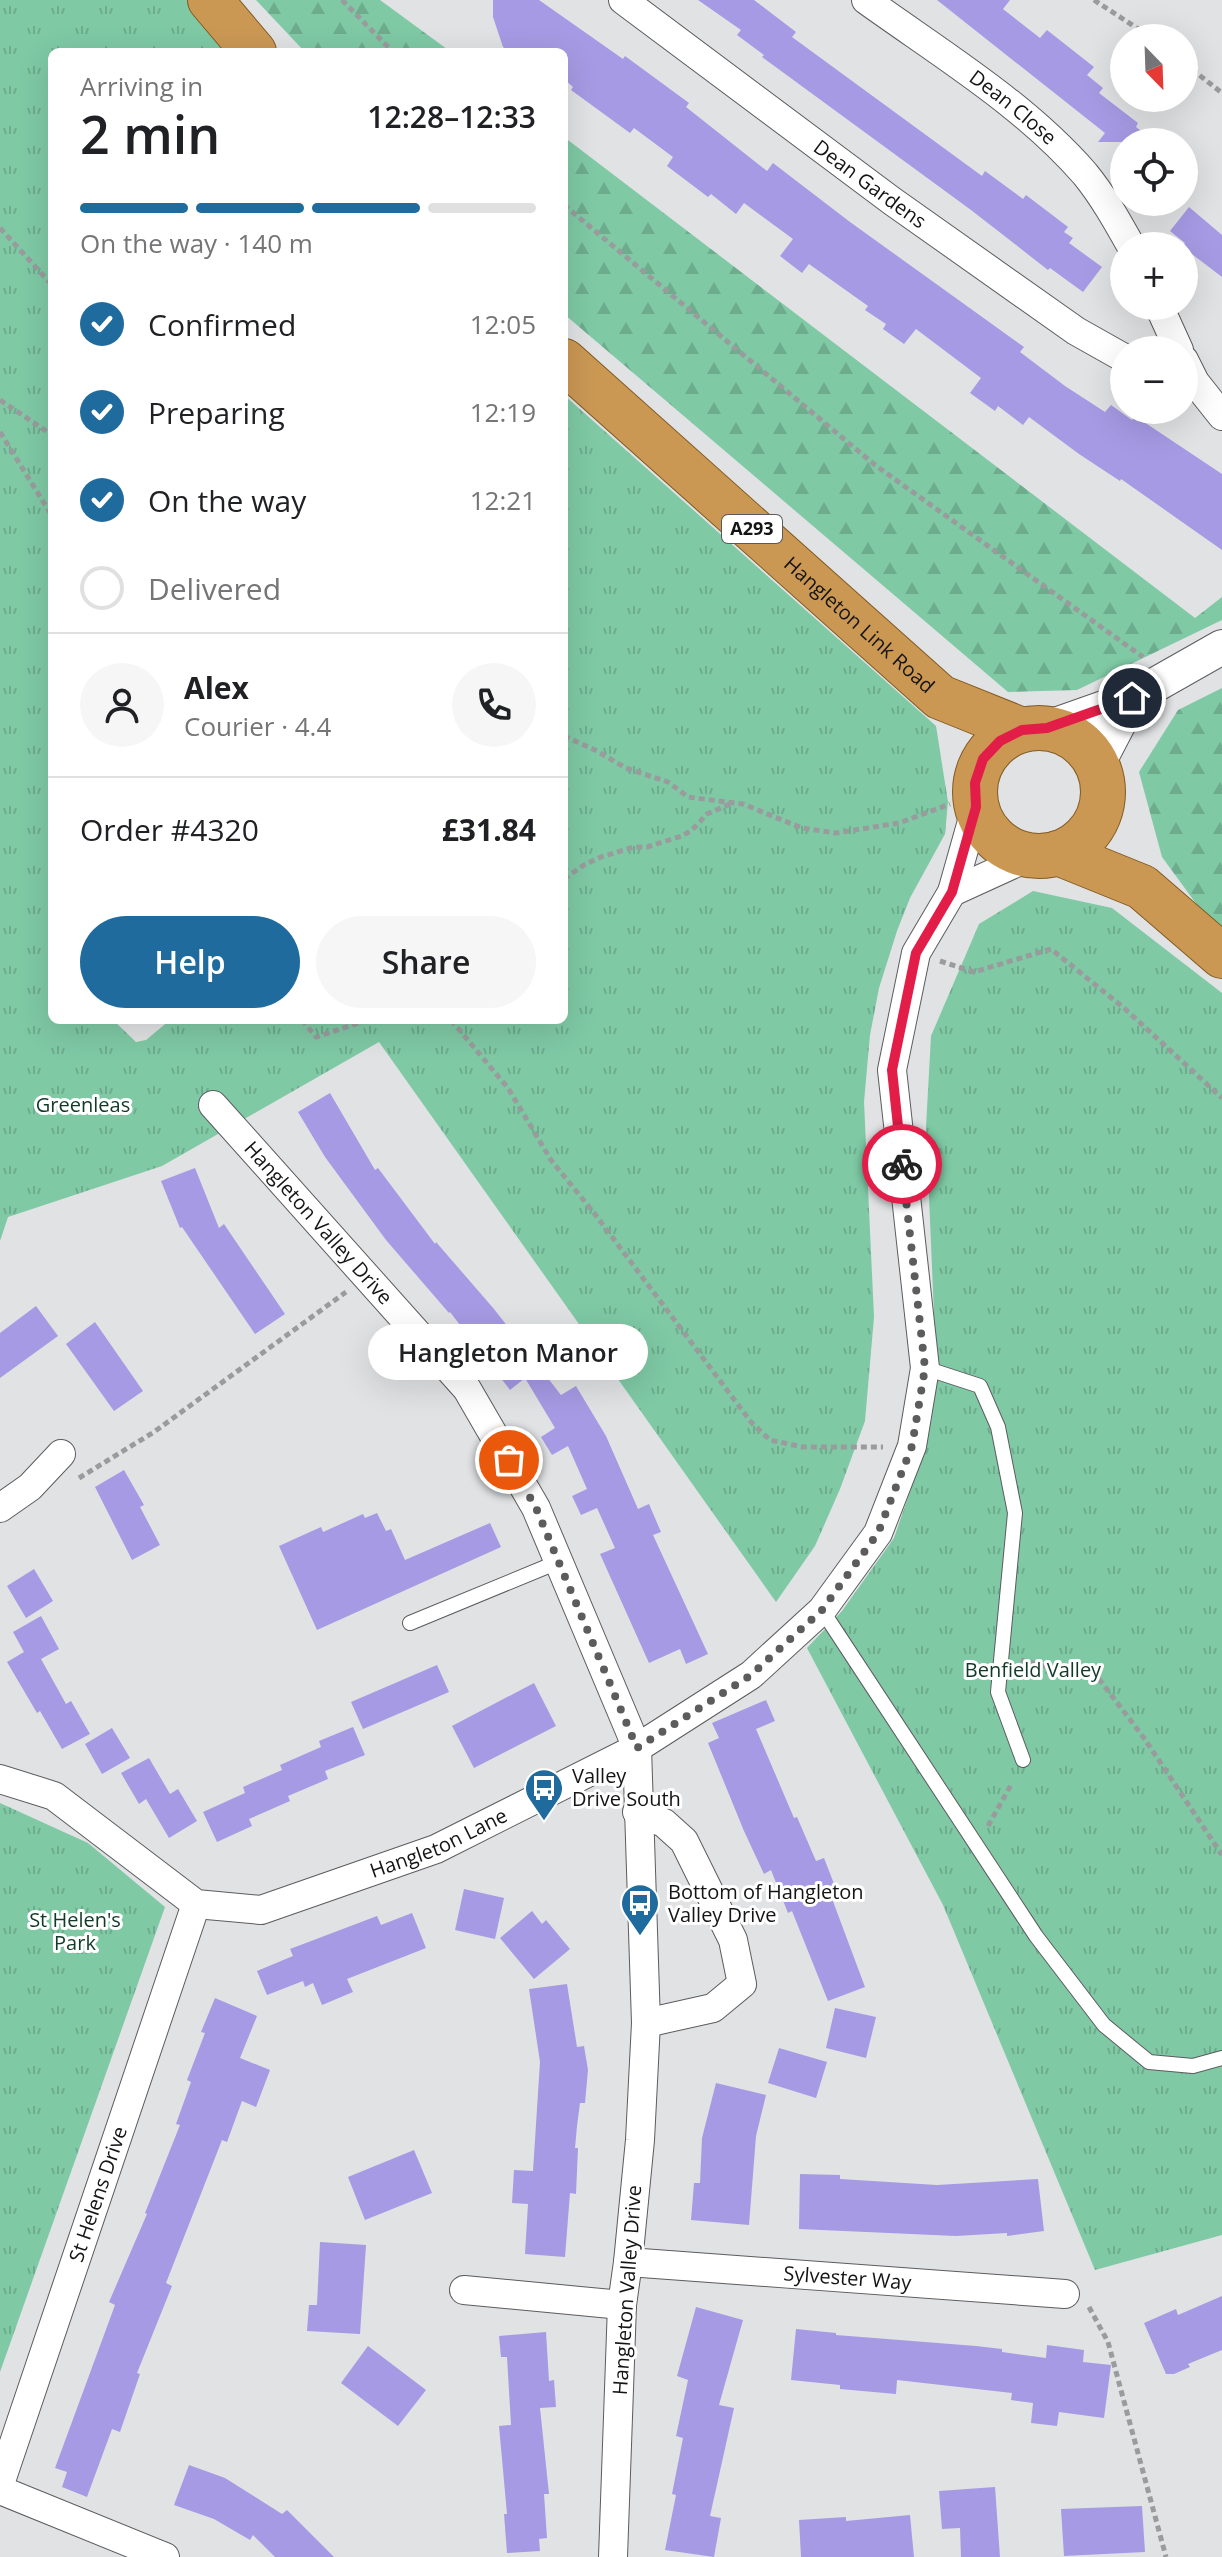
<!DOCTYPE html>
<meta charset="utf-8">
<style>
body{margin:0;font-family:"Open Sans",sans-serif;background:#f6f6f6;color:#202124;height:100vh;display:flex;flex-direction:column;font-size:30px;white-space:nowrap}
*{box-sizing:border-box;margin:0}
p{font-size:26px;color:#757577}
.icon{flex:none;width:44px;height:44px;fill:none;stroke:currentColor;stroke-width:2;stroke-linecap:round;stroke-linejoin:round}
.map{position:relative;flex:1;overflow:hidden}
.panel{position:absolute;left:48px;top:48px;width:520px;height:976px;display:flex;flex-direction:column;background:#fff;border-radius:12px;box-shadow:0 8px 32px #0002}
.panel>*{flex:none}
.needle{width:52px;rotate:157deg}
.controls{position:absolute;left:1110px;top:24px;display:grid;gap:16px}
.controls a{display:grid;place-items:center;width:88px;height:88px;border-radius:50%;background:#fff;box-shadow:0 8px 32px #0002;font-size:40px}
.pin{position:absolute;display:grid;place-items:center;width:68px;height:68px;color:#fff;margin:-34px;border:4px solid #fff;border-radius:50%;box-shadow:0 2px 8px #0007}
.courier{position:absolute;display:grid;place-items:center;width:80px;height:80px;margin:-40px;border:6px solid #e11d48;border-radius:50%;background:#fff;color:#222;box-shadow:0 2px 10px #0007}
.bubble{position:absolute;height:56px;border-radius:28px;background:#fff;box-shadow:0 8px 32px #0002;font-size:26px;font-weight:600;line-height:56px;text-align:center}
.overview em{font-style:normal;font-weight:600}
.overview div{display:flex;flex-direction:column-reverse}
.overview{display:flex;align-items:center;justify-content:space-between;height:136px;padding:0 32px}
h1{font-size:52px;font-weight:600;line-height:60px}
.bar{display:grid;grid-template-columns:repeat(4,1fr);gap:12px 8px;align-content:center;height:96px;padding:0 32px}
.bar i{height:10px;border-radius:6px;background:#e0e0e0}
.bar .active{background:#206b9e}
.bar p{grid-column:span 4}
.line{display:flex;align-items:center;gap:20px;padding:0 32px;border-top:2px solid #e0e0e0}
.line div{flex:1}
.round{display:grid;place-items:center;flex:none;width:84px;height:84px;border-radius:42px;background:#f6f6f6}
ol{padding:0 32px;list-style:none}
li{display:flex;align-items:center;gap:24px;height:88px}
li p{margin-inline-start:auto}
li .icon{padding:8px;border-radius:50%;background:#206b9e;color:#fff;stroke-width:4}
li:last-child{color:#757577}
li i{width:44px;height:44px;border:4px solid #e0e0e0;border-radius:50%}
.primary-button{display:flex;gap:16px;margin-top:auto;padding:16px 32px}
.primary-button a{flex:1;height:92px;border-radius:48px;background:#206b9e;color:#fff;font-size:32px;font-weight:600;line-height:92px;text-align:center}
.primary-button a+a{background:#f6f6f6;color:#202124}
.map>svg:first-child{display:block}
</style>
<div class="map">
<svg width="1222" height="2557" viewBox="0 0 1222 2557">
<defs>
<pattern id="forest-firs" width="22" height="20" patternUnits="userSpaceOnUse" patternTransform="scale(2)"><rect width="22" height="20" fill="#7fc9a5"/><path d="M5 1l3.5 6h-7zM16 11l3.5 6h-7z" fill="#6dac8d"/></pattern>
<pattern id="park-tufts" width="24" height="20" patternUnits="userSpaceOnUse" patternTransform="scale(2)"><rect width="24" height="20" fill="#7fc9a5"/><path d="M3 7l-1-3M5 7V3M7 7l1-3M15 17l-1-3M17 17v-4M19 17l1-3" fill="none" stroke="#6dac8d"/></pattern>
</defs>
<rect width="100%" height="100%" fill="#e1e2e4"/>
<!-- forest -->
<g fill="url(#forest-firs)">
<path d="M256,0H380L451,52H305Z"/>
<path d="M564,137L1195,618L1222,597V620L1077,690L1008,692L564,314Z"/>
<path d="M1222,688V939L1162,857L1139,772L1178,710Z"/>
</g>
<!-- park -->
<g fill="url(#park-tufts)">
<path d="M0,0H187L234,52H52V1020H113L136,1042L146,1040L170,1020H564V395L936,726L948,802L945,834L910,898L897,931L879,988L870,1035L864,1102L874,1317L865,1421L840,1489L815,1546L776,1602L379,1042L162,1166L8,1217L0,1241Z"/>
<path d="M1033,891L1112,908L1222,993V2235L1095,2270L943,1905L807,1648L842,1611L894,1538L913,1483L932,1418L934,1314L926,1127L931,1036L979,924Z"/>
<path d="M0,1803L88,1843L165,1907L0,2372Z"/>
</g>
<!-- building -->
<g fill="#a69ae4">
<path d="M493,0H539L623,59L625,56L689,103L686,107L767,171L773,163L850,222L1024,347L1020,352L1065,386L1105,412L1111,405L1132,420L1135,416L1222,474V550L1121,479L1120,481L1079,454L1029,417L1023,425L998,406L995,411L970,393L981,378L916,329L904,344L883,329L886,324L865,310L868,306L809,264L802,273L780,256L793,239L744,203L736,214L711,194L708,197L667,166L673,157L634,128L630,133L571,90L573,87L564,79V52H510L503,47L493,17Z"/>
<path d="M698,0H754L796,32L792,37L982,176L985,171L1023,199L1026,195L1068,227L1064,232L1073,238L1069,243L1102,267L1083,292L1050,268L1048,270L971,210L762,57L764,55L737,35L741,30Z"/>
<path d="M937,0H1010L1003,9L1040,38L1047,30L1094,67L1087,75L1103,88L1099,93L1138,123L1136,127L1155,142H1098L1105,133Z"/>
<path d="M1189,207L1222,235V277L1184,248L1183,246L1185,243L1170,231Z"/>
<path d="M330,1093L375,1170L378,1168L435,1244L436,1242L494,1309L561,1395L576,1386L606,1436L638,1509L649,1504L661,1532L653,1535L708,1654L686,1664L680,1649L649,1663L600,1554L615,1548L597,1508L581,1515L572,1496L587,1489L568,1446L552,1455L541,1437L555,1428L525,1378L510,1390L450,1312L449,1313L386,1240L325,1157L298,1112Z"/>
<path d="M195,1168L219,1228L224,1224L285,1314L255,1334L182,1227L180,1228L161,1181Z"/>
<path d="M36,1306L58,1336L0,1378V1333Z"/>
<path d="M95,1322L143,1391L114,1411L66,1344Z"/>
<path d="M124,1470L144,1505L140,1507L160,1545L132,1560L95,1487Z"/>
<path d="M377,1513L386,1531L391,1529L405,1560L490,1523L501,1547L317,1630L279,1546L321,1527L323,1532L363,1514L365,1518Z"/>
<path d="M34,1569L53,1601L26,1618L7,1586Z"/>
<path d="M41,1616L59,1649L41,1659L66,1704L71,1701L90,1734L62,1749L40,1711L37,1713L7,1662L24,1652L13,1632Z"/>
<path d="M437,1665L449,1692L363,1729L351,1702Z"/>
<path d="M534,1683L556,1726L474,1768L452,1726Z"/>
<path d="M766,1700L775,1721L756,1729L794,1818L797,1817L816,1861L824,1858L838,1894L831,1896L865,1987L828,2001L792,1911L788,1913L771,1870L764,1874L744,1831L708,1743L719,1738L712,1723Z"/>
<path d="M353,1727L365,1755L325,1771L328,1779L288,1796L290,1801L249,1819L252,1826L217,1842L203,1812L245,1793L243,1787L282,1770L280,1765L321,1747L319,1741Z"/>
<path d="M112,1728L130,1758L102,1774L85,1744Z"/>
<path d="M149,1758L170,1794L178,1789L197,1821L169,1838L146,1799L139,1804L121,1773Z"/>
<path d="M464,1889L504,1898L495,1939L455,1930Z"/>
<path d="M532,1911L542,1924L546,1920L570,1949L534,1979L500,1938Z"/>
<path d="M412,1913L426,1948L347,1979L353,1992L322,2005L313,1983L305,1987L303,1981L267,1995L257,1971L293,1956L290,1949L377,1916L381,1925Z"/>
<path d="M567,1984L577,2047L584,2046L588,2070L585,2103H580L577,2126L575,2148H578L576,2194L570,2193L565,2257L525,2254L528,2204L512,2203L514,2170L533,2171L540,2062L529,1989Z"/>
<path d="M215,1998L257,2016L240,2058L270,2070L256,2107L242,2101L227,2142L222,2140L166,2283L172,2286L137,2373L140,2374L120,2432L112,2429L87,2497L62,2487L67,2472L55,2468L115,2305L109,2302L147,2214L145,2213L180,2125L176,2124L191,2082L187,2080L205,2033L201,2032Z"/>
<path d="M835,2008L876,2017L866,2058L826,2048Z"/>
<path d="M779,2048L827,2062L816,2098L768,2083Z"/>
<path d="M716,2083L766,2095L756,2136L749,2225L691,2220L694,2183H700L702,2138Z"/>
<path d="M414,2150L432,2193L365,2220L348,2177Z"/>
<path d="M800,2174L840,2175V2179L937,2185L1038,2179L1044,2231L1007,2236V2233L956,2236L799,2229Z"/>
<path d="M320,2242L366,2245L360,2334L307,2331L309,2305H317Z"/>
<path d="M1222,2296V2350L1188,2364L1190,2367L1174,2374H1166L1144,2323L1176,2309L1178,2315Z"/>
<path d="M696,2307L743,2320L719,2405L734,2408L710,2516L721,2518L714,2557L665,2550L676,2495L672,2494L683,2438L676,2436L688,2380L677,2376Z"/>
<path d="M796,2329L836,2333V2335L976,2346L1002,2349V2352L1046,2358L1047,2345L1084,2350L1083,2362L1111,2365L1104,2418L1059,2412L1057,2426L1031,2423L1033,2403L1011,2400L1012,2393L897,2380L896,2394L840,2389V2385L791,2380Z"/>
<path d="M546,2332L549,2381L554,2380L556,2407L540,2408L549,2494H544L547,2538L539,2539L540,2551L507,2553L504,2514H507L499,2426L511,2425L507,2357H501L499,2336Z"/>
<path d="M368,2346L426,2390L398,2426L341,2383Z"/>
<path d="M189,2465L225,2478L282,2514L287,2510L334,2557H275L253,2535L250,2540L214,2519L174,2505Z"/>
<path d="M995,2487L1000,2557H961L960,2528L942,2529L939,2491Z"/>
<path d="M1142,2506L1145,2552L1064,2556L1061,2509Z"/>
<path d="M910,2515L914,2557H801L799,2520L846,2517V2521Z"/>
</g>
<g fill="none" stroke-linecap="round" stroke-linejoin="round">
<defs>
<g id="service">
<path d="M925,1368L980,1386L998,1427L1015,1513L998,1692L1023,1760"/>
<path d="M822,1610L1036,1936L1104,2025L1149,2062L1193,2066L1222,2058"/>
<path d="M410,1623L558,1562"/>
</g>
<g id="minor">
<path id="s1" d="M623,0L892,201L1076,331L1124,358"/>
<path id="s2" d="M866,0C941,54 1024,104 1085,174C1103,196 1117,221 1131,246"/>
<path d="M1159,306L1179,350"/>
<path d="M1184,360L1195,382L1222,416"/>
<path d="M952,892L1031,856"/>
<path id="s3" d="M213,1105L467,1389L536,1508L637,1748L646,2023L640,2140L628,2262L622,2305L613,2557"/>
<path d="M0,1508L30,1487L61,1454"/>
<path id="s4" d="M0,1779L54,1796L196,1904L261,1910L436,1849L637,1748L751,1675L822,1610L878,1533L912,1446L925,1368L892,1070L916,953L952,892L976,807"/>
<path d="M637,1812L664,1823L684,1841L733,1940L742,1984L713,2008L646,2023"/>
<path id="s5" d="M628,2262L1065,2294"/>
<path d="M464,2290L622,2305"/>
<path id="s6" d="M0,2484L196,1904"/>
<path d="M0,2490L165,2557"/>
</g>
<g id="tertiary">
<path d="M1047,728L1132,698L1222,647"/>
<path d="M1097,765L1132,698"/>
</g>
<g id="trunk">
<path d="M210,0L254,52"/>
<path id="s7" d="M564,361L940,697L1022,730"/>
<circle cx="1039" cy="792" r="64"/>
<path d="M1058,853L1142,887L1222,956"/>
</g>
</defs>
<!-- service casing -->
<use href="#service" stroke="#5c5c5f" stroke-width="16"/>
<!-- minor casing -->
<use href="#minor" stroke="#5c5c5f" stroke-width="30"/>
<!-- tertiary casing -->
<use href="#tertiary" stroke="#5c5c5f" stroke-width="36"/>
<!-- trunk casing -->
<use href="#trunk" stroke="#825a22" stroke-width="46"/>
<!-- path -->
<g stroke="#9a9b9d" stroke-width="5" stroke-dasharray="6 4" stroke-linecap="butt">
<path d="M342,0L393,52"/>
<path d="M1094,0L1152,38"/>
<path d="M1184,63L1222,93"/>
<path d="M564,205L875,465L1143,657"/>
<path d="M0,228L52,285"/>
<path d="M0,400L52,435"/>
<path d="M0,432L52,516"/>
<path d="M564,736L595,750L626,768L668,782L688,797L743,804L802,828L836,833L899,823L950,804"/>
<path d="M564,879L584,865L601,857L634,847H647L682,836L692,830L707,814L730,804"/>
<path d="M940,961L974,972L1051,949L1124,1008L1222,1098"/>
<path d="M302,1020L316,1037L368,1020"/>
<path d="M451,1020L508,1088L551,1160L594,1213L751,1422L770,1440L803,1447H883"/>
<path d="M79,1478L154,1432L346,1292"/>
<path d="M1021,1660L1099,1679L1144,1738L1222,1855"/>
<path d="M988,1826L1011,1785"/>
<path d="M1089,2307L1108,2342L1166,2557"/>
</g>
<!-- service -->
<use href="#service" stroke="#fff" stroke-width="14"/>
<!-- minor -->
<use href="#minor" stroke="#fff" stroke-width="28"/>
<!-- tertiary -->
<use href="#tertiary" stroke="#fff" stroke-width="34"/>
<!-- trunk -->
<use href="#trunk" stroke="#cb9854" stroke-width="44"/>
</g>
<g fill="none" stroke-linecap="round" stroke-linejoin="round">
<!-- done -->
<path stroke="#5c5c5d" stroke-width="8" stroke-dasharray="0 14.4" d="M509,1460L536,1508L637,1748L751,1675L822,1610L878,1533L912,1446L925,1368L902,1164"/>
<!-- route -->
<path stroke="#e11d48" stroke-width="10" d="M902,1164L892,1070L916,953L952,892L976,807L975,783L983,759L1000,741L1022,730L1047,728L1132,698"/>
</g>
<!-- icons -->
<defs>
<symbol id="bus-pin" viewBox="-11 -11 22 30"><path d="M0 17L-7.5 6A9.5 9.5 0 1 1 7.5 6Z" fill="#206b9e" stroke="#fff"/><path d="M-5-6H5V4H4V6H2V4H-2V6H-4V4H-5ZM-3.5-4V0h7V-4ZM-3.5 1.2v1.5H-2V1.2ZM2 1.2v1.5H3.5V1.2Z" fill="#fff"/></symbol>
</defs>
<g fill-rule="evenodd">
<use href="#bus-pin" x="522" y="1766" width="44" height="60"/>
<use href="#bus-pin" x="618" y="1881" width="44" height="60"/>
</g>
<g text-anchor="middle" stroke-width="6" stroke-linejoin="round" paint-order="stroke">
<!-- shield labels -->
<rect fill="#fff" stroke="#5a5a5b" stroke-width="2" x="722" y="515" width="60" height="28" rx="6"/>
<g font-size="18" font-weight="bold" fill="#141415">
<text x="752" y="535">A293</text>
</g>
<!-- street labels -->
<g font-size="20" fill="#141415" stroke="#fff">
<text dy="7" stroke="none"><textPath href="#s2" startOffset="182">Dean Close</textPath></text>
<text dy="7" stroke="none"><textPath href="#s1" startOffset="308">Dean Gardens</textPath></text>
<text dy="7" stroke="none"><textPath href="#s7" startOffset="396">Hangleton Link Road</textPath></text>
<text dy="7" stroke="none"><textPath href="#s3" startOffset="158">Hangleton Valley Drive</textPath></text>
<text dy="7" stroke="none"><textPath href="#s4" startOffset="490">Hangleton Lane</textPath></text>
<text dy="7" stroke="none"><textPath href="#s6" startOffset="306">St Helens Drive</textPath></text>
<text dy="7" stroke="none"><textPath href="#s5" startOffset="220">Sylvester Way</textPath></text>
<text transform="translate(627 2290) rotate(-86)" y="7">Hangleton Valley Drive</text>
</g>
<!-- park labels -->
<g font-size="20" fill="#113928" stroke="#fff">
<text x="83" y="1112">Greenleas</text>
<text x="1033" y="1677">Benfield Valley</text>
<text x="75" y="1927">St Helen's<tspan x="75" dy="23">Park</tspan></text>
</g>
<!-- poi labels -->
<g font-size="20" fill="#141415" stroke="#fff" text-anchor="start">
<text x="572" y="1783">Valley<tspan x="572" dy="23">Drive South</tspan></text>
<text x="668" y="1899">Bottom of Hangleton<tspan x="668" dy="23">Valley Drive</tspan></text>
</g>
</g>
</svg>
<div class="controls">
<a><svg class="needle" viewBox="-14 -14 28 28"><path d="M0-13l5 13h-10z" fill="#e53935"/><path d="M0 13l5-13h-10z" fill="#757577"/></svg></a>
<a><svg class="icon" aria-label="locate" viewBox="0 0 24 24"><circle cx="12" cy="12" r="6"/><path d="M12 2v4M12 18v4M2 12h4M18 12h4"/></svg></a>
<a>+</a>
<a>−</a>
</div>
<div class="pin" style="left:509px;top:1460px;background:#ea580c"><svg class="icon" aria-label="bag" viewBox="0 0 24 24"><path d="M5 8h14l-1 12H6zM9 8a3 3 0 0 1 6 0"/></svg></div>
<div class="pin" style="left:1132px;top:698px;background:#1f2937"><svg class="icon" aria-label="home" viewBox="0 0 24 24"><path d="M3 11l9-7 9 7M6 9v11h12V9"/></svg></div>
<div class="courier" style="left:902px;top:1164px"><svg class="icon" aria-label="bike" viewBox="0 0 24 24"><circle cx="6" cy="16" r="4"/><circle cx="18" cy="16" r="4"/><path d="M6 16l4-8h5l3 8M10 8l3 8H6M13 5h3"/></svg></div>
<div class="bubble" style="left:368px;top:1324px;width:280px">Hangleton Manor</div>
<section class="panel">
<div class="overview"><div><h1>2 min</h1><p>Arriving in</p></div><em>12:28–12:33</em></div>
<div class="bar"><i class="active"></i><i class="active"></i><i class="active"></i><i></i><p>On the way · 140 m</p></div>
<ol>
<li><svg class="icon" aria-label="check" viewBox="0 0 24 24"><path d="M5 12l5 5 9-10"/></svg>Confirmed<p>12:05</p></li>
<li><svg class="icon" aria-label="check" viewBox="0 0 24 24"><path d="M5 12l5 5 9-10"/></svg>Preparing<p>12:19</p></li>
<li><svg class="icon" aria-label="check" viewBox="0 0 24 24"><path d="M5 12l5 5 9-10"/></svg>On the way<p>12:21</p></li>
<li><i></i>Delivered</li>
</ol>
<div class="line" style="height:144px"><a class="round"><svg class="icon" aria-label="person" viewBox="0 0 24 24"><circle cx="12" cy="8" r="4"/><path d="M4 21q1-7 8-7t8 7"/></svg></a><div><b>Alex</b><p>Courier · 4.4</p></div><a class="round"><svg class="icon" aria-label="phone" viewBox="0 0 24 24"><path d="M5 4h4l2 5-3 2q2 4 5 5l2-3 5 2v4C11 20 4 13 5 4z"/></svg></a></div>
<div class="line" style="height:104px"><div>Order #4320</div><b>£31.84</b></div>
<div class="primary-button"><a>Help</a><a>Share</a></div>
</section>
</div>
